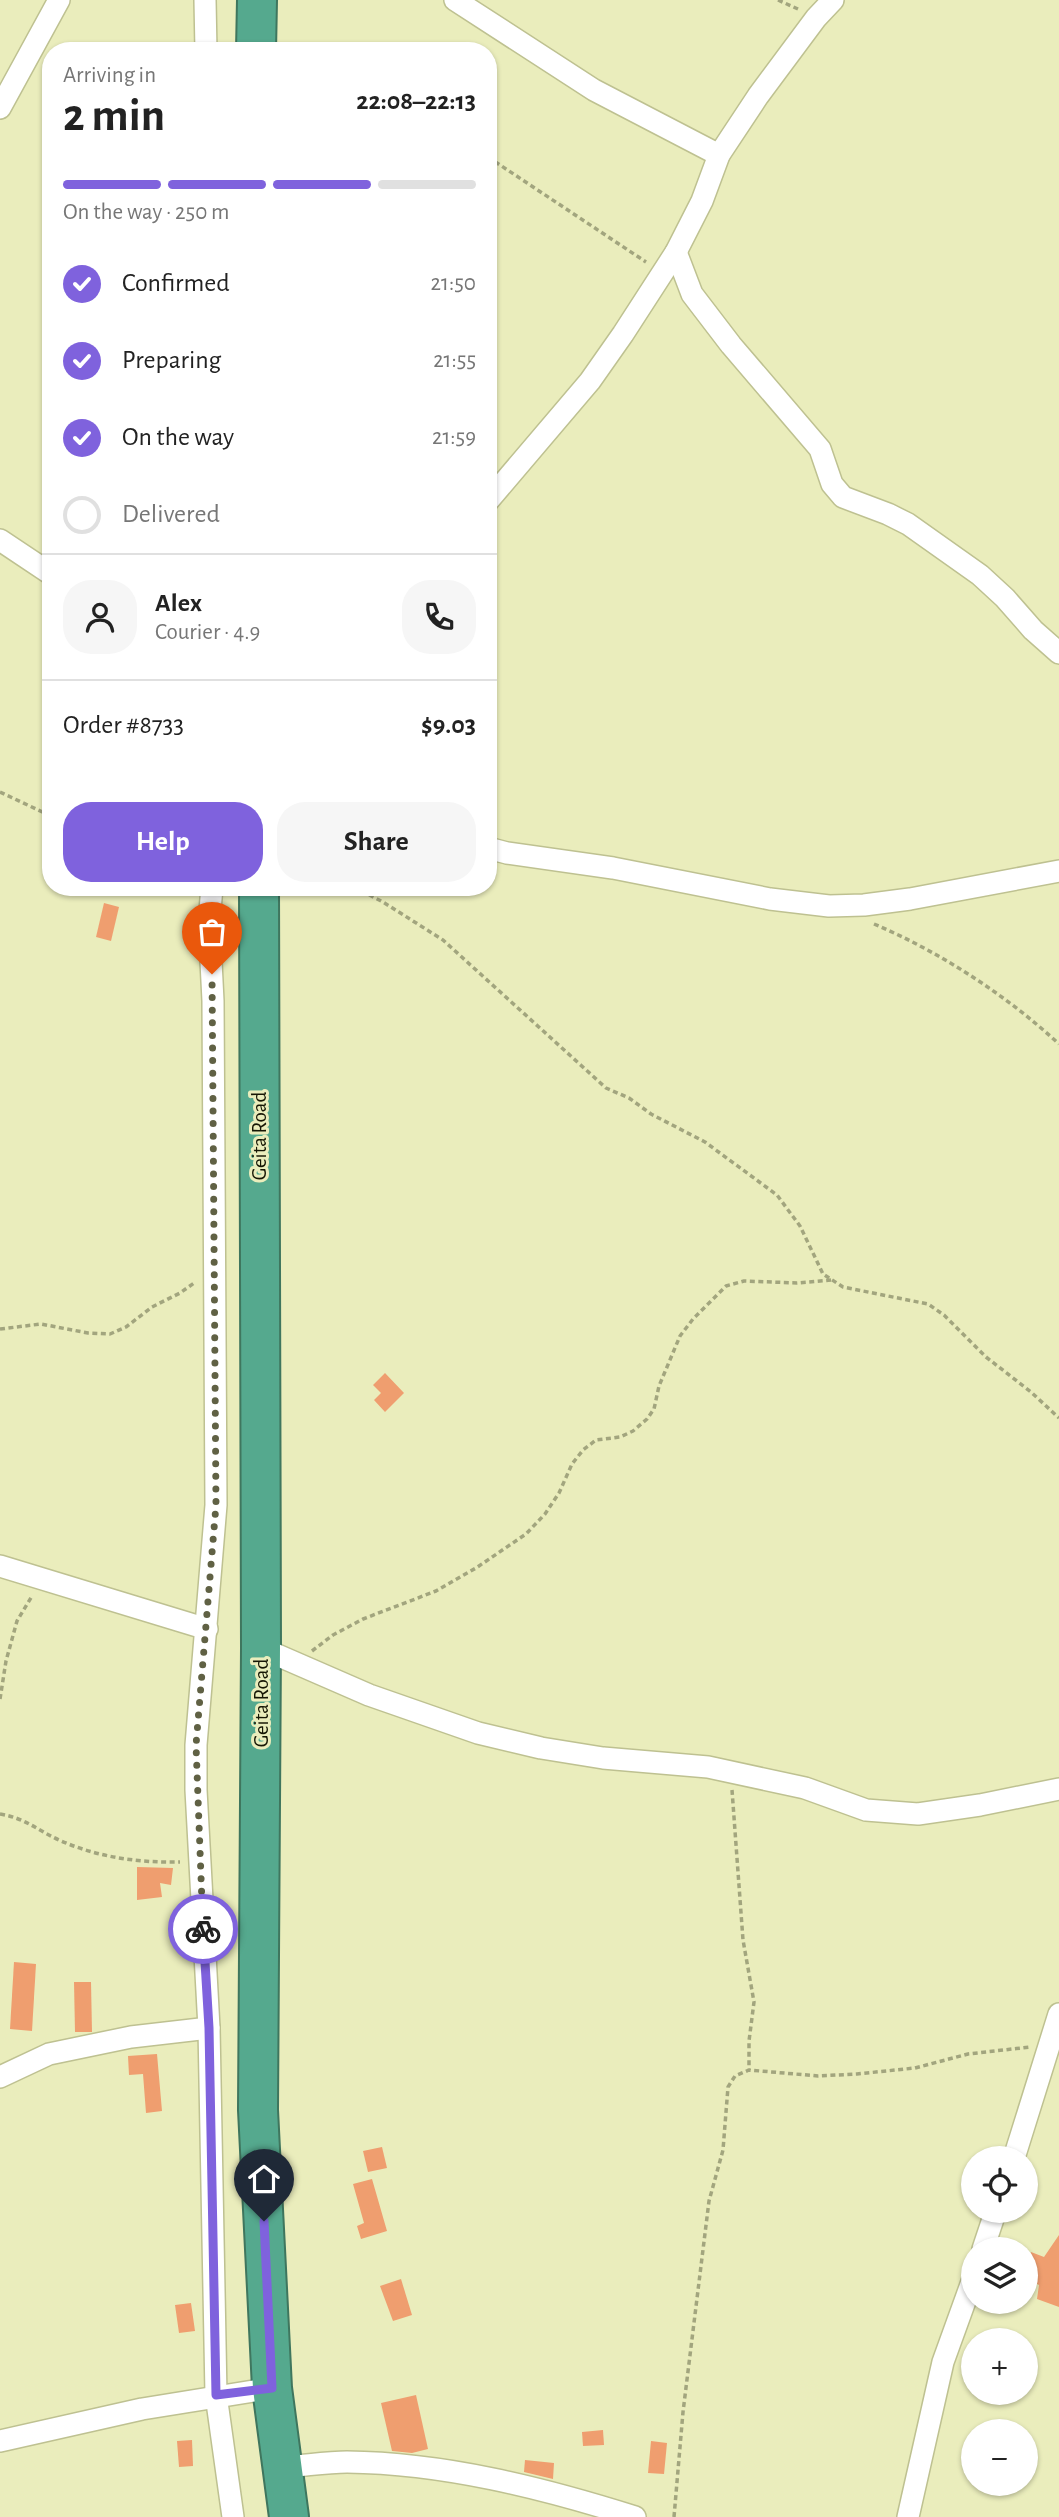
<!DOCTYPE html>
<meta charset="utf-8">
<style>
body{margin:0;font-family:"Alegreya Sans",sans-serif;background:#f6f6f6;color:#222;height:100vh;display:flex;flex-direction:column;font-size:26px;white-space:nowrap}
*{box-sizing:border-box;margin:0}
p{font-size:23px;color:#767676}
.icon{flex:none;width:38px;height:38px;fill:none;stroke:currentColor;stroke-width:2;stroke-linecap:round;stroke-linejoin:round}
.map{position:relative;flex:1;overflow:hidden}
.details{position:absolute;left:42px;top:42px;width:455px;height:854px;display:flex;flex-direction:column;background:#fff;border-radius:28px;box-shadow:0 2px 5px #0004}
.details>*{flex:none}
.fabs{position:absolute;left:961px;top:2146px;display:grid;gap:14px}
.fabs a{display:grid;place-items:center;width:77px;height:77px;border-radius:50%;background:#fff;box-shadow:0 2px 5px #0004;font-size:35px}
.pin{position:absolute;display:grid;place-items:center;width:60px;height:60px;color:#fff;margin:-72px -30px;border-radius:50% 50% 50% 0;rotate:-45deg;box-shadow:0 0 7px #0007}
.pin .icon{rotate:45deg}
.courier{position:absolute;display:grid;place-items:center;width:70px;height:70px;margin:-35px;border:5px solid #7f62dd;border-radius:50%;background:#fff;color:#222;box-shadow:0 2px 9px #0007}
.headline em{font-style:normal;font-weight:700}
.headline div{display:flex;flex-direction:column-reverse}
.headline{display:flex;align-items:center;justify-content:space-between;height:119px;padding:0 21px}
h1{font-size:46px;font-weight:700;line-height:52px}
.bar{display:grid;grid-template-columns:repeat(4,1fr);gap:10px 7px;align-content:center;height:84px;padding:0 21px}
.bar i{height:9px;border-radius:5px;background:#e0e0e0}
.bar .selected{background:#7f62dd}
.bar p{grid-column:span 4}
.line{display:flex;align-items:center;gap:18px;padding:0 21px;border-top:2px solid #e0e0e0}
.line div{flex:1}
.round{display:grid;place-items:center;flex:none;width:74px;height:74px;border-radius:28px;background:#f6f6f6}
ol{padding:0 21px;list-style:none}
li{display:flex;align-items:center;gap:21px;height:77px}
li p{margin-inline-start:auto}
li .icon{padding:7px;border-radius:50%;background:#7f62dd;color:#fff;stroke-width:4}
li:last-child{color:#767676}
li i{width:38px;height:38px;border:4px solid #e0e0e0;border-radius:50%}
.action{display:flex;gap:14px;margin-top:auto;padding:14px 21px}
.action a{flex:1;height:80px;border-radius:28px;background:#7f62dd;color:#fff;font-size:28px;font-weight:700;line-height:80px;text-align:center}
.action a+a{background:#f6f6f6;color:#222}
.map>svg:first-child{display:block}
</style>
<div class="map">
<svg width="1059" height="2517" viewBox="0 0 1059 2517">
<rect width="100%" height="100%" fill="#eaedbc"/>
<!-- building -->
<g fill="#ef9e6f">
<path d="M104,903L119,907L111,941L96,937Z"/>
<path d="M385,1373L404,1393L385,1412L374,1400L381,1393L373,1385Z"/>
<path d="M137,1867L173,1868L171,1885L160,1883L162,1897L137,1900Z"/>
<path d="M14,1962L36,1964L32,2031L10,2029Z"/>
<path d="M74,1982H91L92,2032H75Z"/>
<path d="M157,2054L162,2111L146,2113L143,2074L129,2075L128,2056Z"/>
<path d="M382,2147L387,2168L368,2172L363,2151Z"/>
<path d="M372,2179L387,2231L361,2239L357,2226L364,2223L353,2184Z"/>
<path d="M1059,2235V2307L1037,2299L1039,2285L1026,2278L1031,2252L1044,2257Z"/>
<path d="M401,2279L412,2315L393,2321L380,2286Z"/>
<path d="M191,2303L195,2331L179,2333L175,2305Z"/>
<path d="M416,2395L428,2449L412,2453L392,2451L381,2403Z"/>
<path d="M603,2430L604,2445L583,2446L582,2432Z"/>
<path d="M192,2440L193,2466L179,2467L177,2441Z"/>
<path d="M651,2441L667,2443L664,2474L648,2473Z"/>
<path d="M525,2460L554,2463L553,2479L524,2472Z"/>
</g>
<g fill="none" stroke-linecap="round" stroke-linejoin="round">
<defs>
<g id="street">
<path d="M205,0L206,51"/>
<path d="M455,0L594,90L719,155"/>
<path d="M0,108L59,0"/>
<path d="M676,252L692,294L731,345L820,449L832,484L843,497L888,514L908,524L980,575L1005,598L1033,630L1059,653"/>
<path d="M488,501L590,381L623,334L676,252L702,201L719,155L758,96L816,18L833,0"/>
<path d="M0,540L51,574"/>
<path d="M488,848L507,853L613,868L770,899L829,906L864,905L910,899L1059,871"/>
<path d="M212,887L209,922L213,1001L216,1505L196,1745V1790L209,2028L216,2395L233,2517"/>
<path d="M0,1566L207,1629"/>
<path d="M261,1648L369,1695L478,1733L541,1748L603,1758L708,1767L805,1788L866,1810L918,1814L980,1805L1059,1789"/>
<path d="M0,2077L49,2054L131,2037L209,2028"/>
<path d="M1014,2158L1059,2014"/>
<path d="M983,2249L996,2210"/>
<path d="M0,2441L142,2409L272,2388"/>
<path d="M283,2467C304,2466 325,2462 347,2462C444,2463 543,2488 635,2517"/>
<path d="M908,2517L943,2362L973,2279"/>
</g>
<g id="highway">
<path d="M256,51L257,0"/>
<path d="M259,887L261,1648L258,2110L272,2388L289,2517"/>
</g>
</defs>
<!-- street casing -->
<use href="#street" stroke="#bec191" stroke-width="24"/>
<!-- highway casing -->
<use href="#highway" stroke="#3f765e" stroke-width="42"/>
<!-- path -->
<g stroke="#a2a57e" stroke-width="3.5" stroke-dasharray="5 3.5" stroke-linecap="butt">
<path d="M778,0L798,9"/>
<path d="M285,44L299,51"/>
<path d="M488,157L646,262"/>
<path d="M0,792L51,816"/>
<path d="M354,887L383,902L443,940L606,1088L629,1098L651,1114L705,1142L777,1195L800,1226L823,1274L843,1287L928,1304L944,1315L986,1357L1031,1392L1059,1418"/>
<path d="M874,924C940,952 1006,995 1059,1044"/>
<path d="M0,1329L41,1324L88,1333L110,1334L126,1327L152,1307L180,1293L194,1283"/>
<path d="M312,1651L333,1635L363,1619L436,1591L476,1568L526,1534L545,1514L559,1493L572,1464L583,1450L596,1440L620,1437L633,1431L647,1419L654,1409L659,1386L680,1336L693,1319L726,1286L744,1281L797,1283L831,1280"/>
<path d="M0,1699L6,1661L17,1621L32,1596"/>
<path d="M732,1790L743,1940L754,2002L749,2041V2070"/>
<path d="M0,1814C25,1818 37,1830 59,1840C97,1857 138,1863 180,1862"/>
<path d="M674,2517L683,2412L709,2201L723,2150L728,2087L735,2076L749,2070L818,2076L857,2074L915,2068L968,2054L1030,2047"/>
</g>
<!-- street -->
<use href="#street" stroke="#fff" stroke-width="21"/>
<!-- highway -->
<use href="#highway" stroke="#55a98e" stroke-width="38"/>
</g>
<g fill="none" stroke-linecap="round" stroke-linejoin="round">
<!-- done -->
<path stroke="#606144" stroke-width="7" stroke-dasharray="0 12.6" d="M203,1929L196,1745L216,1505L212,974"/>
<!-- route -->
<path stroke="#7f62dd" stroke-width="9" d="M203,1929L209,2028L216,2395L272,2388L264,2221"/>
</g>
<g text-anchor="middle" stroke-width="6" stroke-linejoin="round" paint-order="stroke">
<!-- street labels -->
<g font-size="21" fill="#151604" stroke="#eaedbc">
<text transform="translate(259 1136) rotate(-90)" y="7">Geita Road</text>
<text transform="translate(261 1703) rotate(-90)" y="7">Geita Road</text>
</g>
</g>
</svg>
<div class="fabs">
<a><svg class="icon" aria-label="locate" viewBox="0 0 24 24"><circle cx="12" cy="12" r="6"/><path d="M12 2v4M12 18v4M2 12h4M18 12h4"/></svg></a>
<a><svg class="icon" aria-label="layers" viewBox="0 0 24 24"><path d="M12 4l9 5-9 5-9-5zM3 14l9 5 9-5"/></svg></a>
<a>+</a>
<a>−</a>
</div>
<div class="pin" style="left:212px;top:974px;background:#ea580c"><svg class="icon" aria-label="bag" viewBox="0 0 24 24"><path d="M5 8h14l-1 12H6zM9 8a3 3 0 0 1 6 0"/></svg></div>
<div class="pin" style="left:264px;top:2221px;background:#1f2937"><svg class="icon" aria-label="home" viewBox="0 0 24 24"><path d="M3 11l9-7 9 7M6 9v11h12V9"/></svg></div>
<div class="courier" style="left:203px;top:1929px"><svg class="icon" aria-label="bike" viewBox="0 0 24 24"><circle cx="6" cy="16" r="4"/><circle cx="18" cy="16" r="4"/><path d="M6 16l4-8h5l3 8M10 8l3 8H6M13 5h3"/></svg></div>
<section class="details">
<div class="headline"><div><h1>2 min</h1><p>Arriving in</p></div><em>22:08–22:13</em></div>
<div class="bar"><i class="selected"></i><i class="selected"></i><i class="selected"></i><i></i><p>On the way · 250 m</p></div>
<ol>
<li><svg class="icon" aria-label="check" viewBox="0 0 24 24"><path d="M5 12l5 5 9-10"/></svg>Confirmed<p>21:50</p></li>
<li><svg class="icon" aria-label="check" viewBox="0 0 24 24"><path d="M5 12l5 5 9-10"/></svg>Preparing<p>21:55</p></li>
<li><svg class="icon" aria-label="check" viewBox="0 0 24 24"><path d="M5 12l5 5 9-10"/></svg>On the way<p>21:59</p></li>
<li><i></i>Delivered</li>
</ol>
<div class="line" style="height:126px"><a class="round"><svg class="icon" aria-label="person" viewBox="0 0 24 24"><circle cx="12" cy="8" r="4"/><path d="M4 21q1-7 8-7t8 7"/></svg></a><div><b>Alex</b><p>Courier · 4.9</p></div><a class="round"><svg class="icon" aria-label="phone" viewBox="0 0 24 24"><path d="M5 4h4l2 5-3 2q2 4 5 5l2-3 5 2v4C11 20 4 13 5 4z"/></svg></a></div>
<div class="line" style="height:91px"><div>Order #8733</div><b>$9.03</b></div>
<div class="action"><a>Help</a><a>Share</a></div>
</section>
</div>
